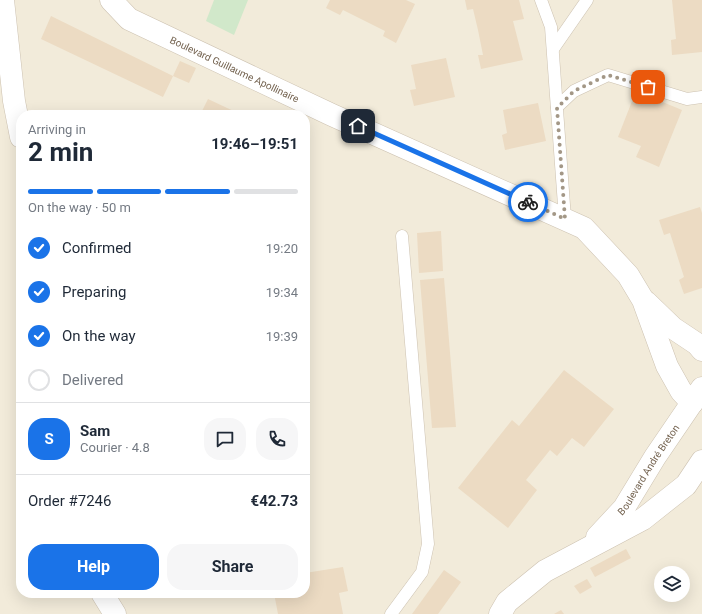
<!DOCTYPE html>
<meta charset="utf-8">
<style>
body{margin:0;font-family:Roboto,sans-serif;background:#f6f6f7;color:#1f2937;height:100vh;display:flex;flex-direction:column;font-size:15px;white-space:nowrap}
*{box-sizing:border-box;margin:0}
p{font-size:13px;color:#747a83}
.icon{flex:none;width:22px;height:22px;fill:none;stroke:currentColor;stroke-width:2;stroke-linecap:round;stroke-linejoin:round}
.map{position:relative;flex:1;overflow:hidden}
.sheet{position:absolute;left:16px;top:110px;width:294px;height:488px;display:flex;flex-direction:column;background:#fff;border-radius:16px;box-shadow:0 4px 16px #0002}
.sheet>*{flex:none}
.fabs{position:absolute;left:654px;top:566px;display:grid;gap:8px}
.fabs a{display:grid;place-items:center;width:36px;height:36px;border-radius:50%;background:#fff;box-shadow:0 4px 16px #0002;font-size:20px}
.pin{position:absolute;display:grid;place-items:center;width:34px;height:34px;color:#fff;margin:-17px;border-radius:8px;box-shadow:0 2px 6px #0006}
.courier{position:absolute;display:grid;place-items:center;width:40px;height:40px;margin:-20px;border:3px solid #1a73e8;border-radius:50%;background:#fff;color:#222;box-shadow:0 1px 5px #0007}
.overview em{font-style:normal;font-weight:700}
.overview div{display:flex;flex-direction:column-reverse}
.overview{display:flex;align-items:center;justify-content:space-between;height:68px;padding:0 12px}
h1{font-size:26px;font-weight:700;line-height:30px}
.bar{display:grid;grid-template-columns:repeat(4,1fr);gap:6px 4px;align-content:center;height:48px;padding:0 12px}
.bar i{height:5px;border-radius:3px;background:#e0e1e3}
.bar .current{background:#1a73e8}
.bar p{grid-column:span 4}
.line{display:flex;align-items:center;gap:10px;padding:0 12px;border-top:1px solid #e0e1e3}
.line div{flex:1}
.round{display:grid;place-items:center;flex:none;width:42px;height:42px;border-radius:16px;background:#f6f6f7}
ol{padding:0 12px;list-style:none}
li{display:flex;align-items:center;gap:12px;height:44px}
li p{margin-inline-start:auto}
li .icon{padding:4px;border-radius:50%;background:#1a73e8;color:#fff;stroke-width:4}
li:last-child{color:#747a83}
li i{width:22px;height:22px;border:2px solid #e0e1e3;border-radius:50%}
.action{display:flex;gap:8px;margin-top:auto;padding:8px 12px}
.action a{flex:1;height:46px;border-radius:16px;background:#1a73e8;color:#fff;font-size:16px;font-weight:700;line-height:46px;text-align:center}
.action a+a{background:#f6f6f7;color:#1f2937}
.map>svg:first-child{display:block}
</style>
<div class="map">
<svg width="702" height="614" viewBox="0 0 702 614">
<rect width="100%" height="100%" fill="#fbf8eb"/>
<!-- residential -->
<path fill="#f2ebda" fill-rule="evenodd" d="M0,0H702V614H0ZM21,115H305V593H21ZM661,573H683V595H661Z"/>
<!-- green -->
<path fill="#d1e8ca" d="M214,0H248L234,35L206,21Z"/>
<!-- building -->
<g fill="#ecdbc3">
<path d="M330,0H406L415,4L396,43L383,36L385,31L343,10L340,15L326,8Z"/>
<path d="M465,0H519L524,19L513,21L523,60L481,69L478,55H483L478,30L473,9L467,10Z"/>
<path d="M672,0H702V52L672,55L671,40L676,39Z"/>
<path d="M51,16L173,76L180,61L196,68L189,83L173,76L163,97L41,39Z"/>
<path d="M446,58L455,97L414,106L410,90L416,89L411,65Z"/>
<path d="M636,91L682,110L659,167L636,157L641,146L618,137Z"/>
<path d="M208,99L242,115H200Z"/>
<path d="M538,103L546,141L505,150L502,135L507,133L503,110Z"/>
<path d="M700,207L702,213V288L684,294L679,280L684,277L670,233L664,235L659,220Z"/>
<path d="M441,231L443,271L419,273L417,233Z"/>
<path d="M444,278L456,427L432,428L420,280Z"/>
<path d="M564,370L614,409L584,447L572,438L557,456L550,450L526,480L537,490L508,528L458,488L512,420L519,426Z"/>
<path d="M626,549L631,558L595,577L590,568Z"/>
<path d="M343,567L348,591L339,593L343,614H278L274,593H305V573Z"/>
<path d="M444,570L461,582L438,614H412Z"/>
<path d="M587,579L592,587L580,594L574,586Z"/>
<path d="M561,610L564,614H554Z"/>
</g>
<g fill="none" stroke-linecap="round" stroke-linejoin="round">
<defs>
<g id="service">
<path d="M541,0L551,27L565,219"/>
<path d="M553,49L587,0"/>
<path d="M557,107L574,91L608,75L687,99L702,97"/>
<path d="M391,614L422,572L428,544L402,236"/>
</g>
<g id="minor">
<path d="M3,0L14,101L21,137"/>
<path id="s1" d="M111,0L129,19L332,115L584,228L628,275L643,300L667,366L681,391L692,403"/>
<path d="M646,302L673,328L697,344L702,350"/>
<path id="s2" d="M597,537L624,508L655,457L702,388"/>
<path d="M102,593L115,614"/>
<path d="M500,614L507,602L545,571L643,519L686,485L702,461"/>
</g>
</defs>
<!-- service casing -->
<use href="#service" stroke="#cdc2b1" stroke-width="13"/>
<!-- minor casing -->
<use href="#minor" stroke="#cdc2b1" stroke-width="23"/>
<!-- service -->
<use href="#service" stroke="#fff" stroke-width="12"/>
<!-- minor -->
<use href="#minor" stroke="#fff" stroke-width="22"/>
</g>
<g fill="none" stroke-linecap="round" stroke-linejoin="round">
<!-- done -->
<path stroke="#a39786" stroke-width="4" stroke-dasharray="0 7.2" d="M528,202L565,219L557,108L574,91L608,75L648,87"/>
<!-- route -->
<path stroke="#1a73e8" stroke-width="5" d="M358,126L528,202"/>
</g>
<g text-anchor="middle" stroke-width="3" stroke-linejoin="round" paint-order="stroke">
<!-- street labels -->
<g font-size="10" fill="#746350" stroke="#fefbf1">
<text dy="4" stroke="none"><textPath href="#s1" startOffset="143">Boulevard Guillaume Apollinaire</textPath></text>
<text dy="4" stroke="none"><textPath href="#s2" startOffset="85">Boulevard André Breton</textPath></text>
</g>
</g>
</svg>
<div class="fabs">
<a><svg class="icon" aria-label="layers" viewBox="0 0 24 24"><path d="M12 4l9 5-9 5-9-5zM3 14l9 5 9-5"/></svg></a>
</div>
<div class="pin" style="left:648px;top:87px;background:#ea580c"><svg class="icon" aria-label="bag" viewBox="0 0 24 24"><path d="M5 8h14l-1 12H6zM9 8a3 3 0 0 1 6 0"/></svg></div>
<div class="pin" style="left:358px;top:126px;background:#1f2937"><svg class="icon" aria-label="home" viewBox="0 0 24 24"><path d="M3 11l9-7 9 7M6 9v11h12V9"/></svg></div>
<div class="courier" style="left:528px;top:202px"><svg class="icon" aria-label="bike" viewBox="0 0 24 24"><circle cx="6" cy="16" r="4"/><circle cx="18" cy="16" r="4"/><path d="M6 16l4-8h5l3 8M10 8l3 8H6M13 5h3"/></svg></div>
<section class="sheet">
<div class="overview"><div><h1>2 min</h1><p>Arriving in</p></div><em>19:46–19:51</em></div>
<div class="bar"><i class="current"></i><i class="current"></i><i class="current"></i><i></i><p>On the way · 50 m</p></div>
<ol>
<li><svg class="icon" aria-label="check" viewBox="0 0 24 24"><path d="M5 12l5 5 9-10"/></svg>Confirmed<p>19:20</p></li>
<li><svg class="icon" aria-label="check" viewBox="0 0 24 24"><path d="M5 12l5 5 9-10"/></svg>Preparing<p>19:34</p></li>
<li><svg class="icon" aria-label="check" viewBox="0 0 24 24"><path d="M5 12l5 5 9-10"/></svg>On the way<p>19:39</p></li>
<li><i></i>Delivered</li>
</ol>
<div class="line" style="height:72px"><b class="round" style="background:#1a73e8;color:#fff">S</b><div><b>Sam</b><p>Courier · 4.8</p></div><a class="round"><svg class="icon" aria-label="chat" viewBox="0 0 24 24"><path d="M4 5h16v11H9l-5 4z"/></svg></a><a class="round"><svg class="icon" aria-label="phone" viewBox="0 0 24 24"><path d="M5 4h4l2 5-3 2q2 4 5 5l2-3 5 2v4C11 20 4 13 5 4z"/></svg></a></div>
<div class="line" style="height:52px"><div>Order #7246</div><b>€42.73</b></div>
<div class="action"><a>Help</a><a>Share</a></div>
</section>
</div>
